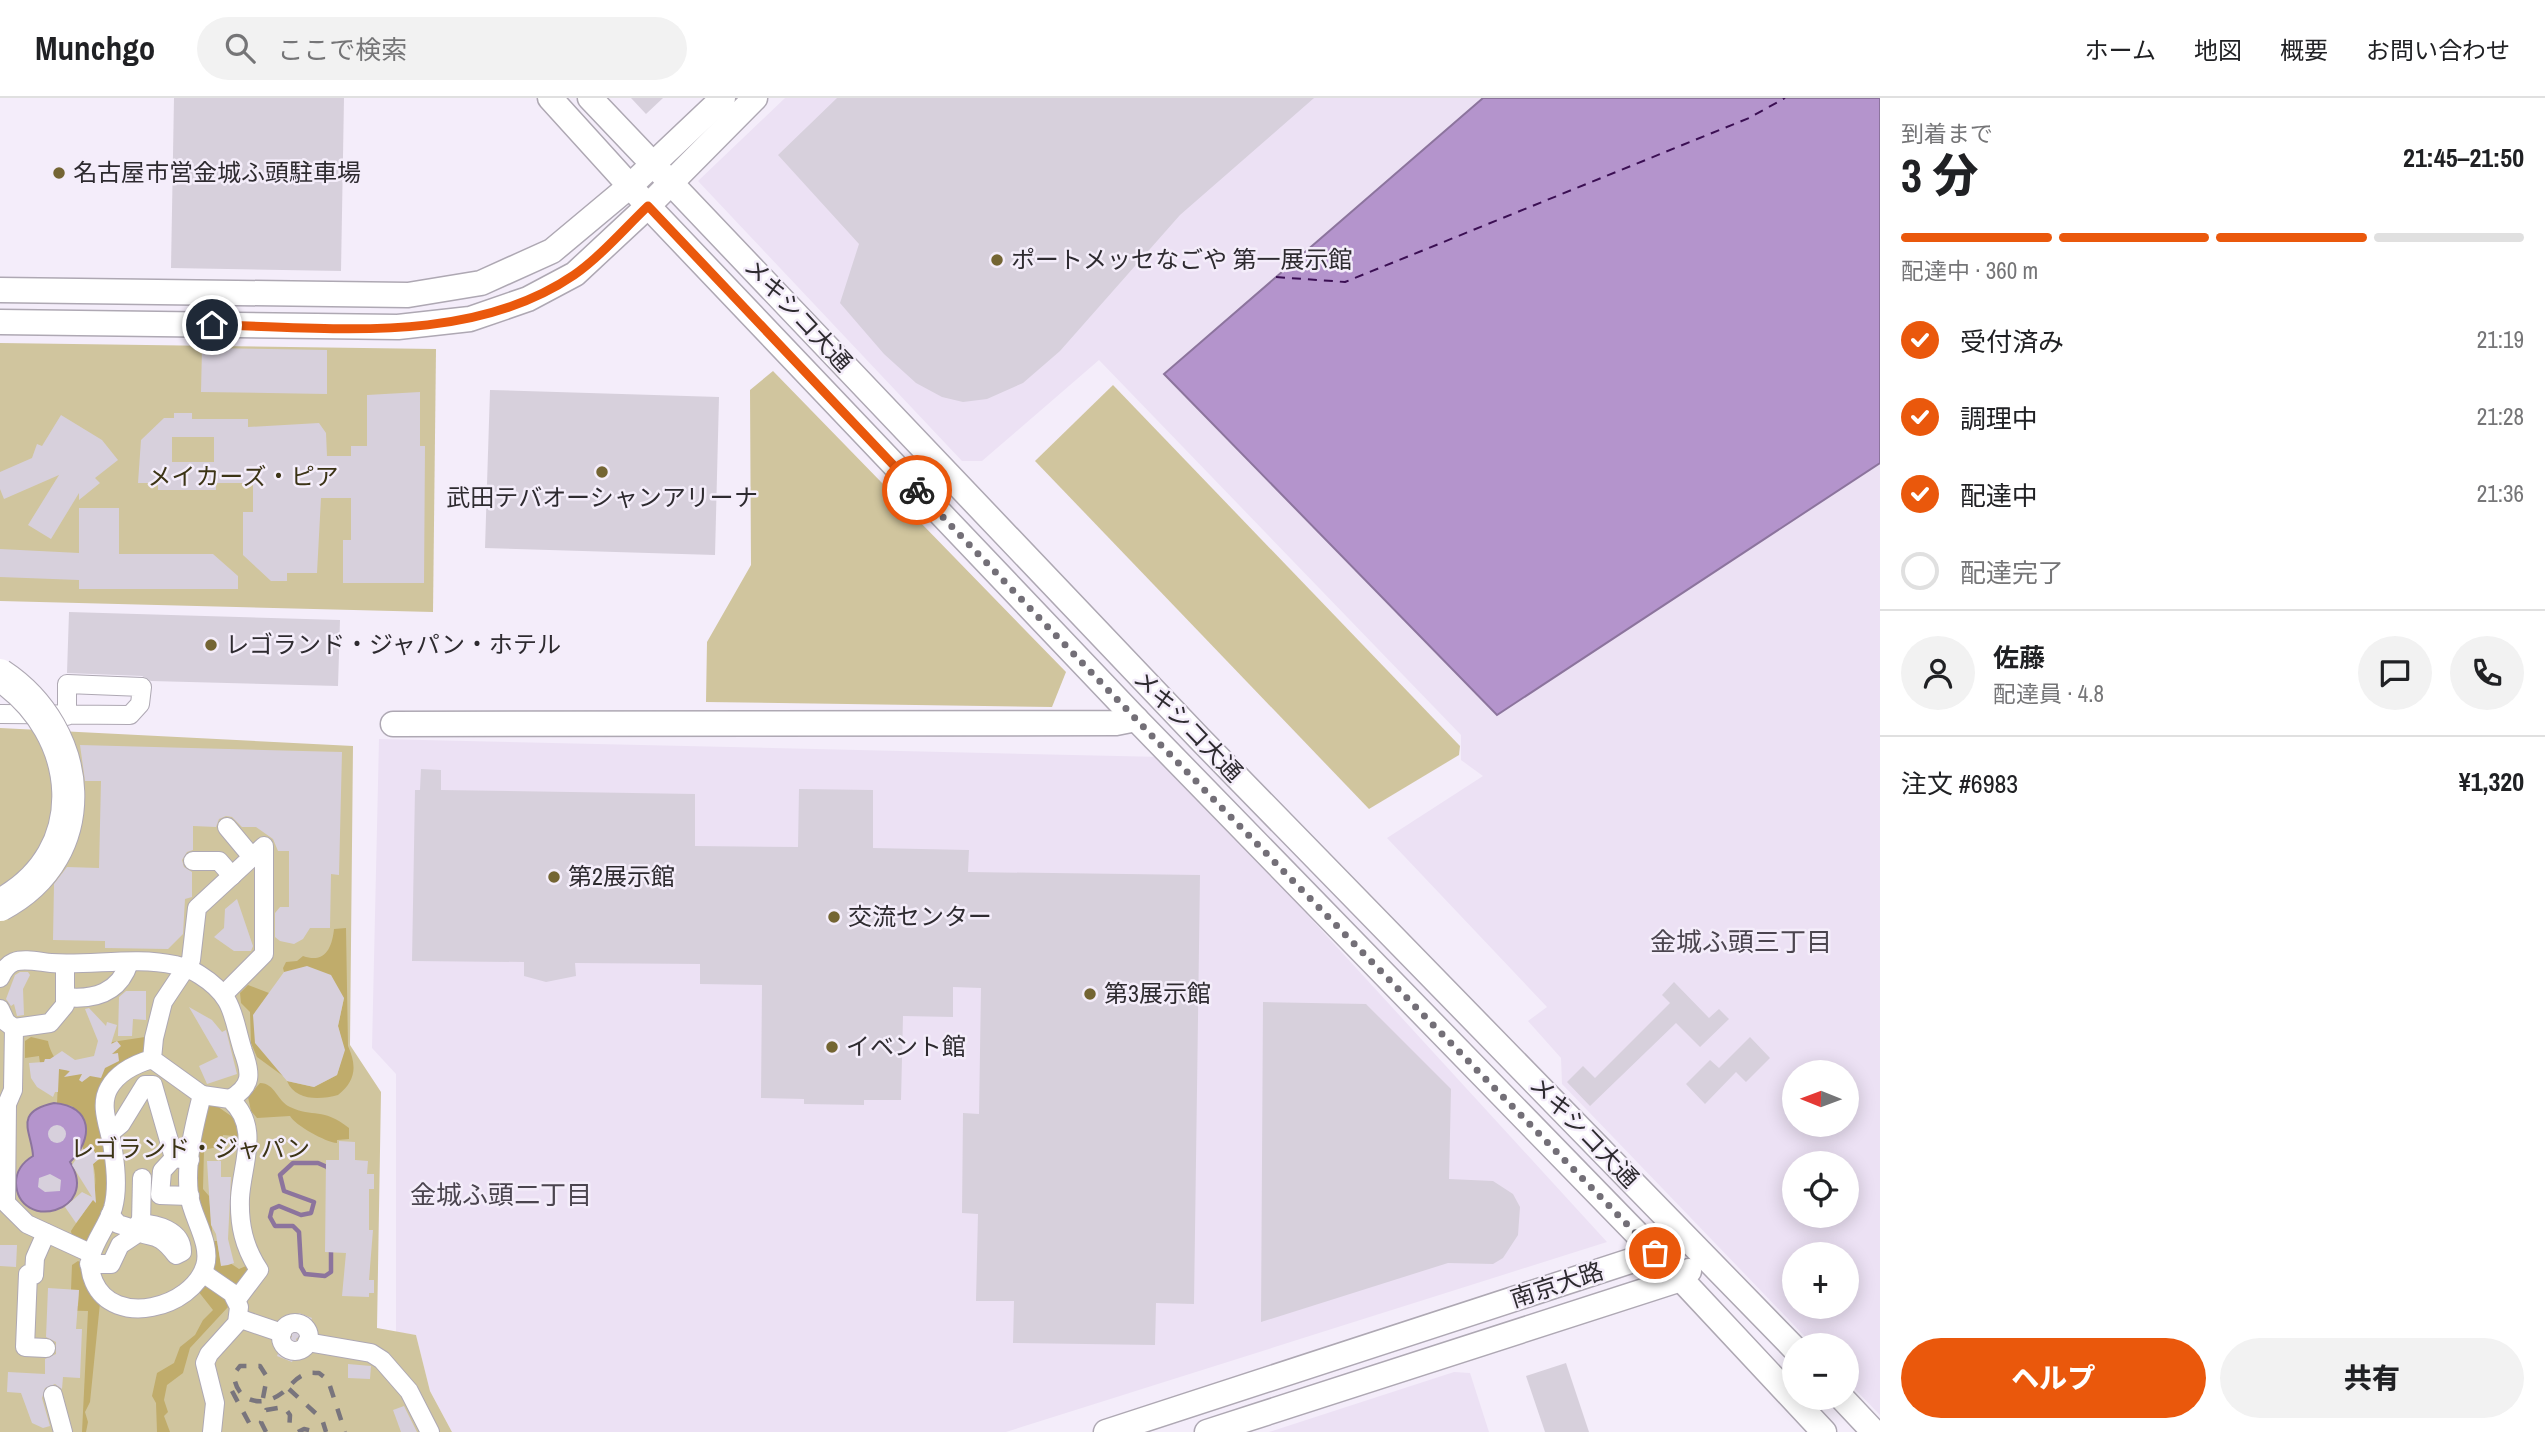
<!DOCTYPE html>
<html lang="ja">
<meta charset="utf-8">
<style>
body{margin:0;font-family:"Archivo Narrow","Noto Sans JP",sans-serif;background:#f2f2f2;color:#202124;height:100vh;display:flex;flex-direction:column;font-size:26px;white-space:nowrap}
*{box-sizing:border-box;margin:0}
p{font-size:23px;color:#757577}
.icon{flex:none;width:38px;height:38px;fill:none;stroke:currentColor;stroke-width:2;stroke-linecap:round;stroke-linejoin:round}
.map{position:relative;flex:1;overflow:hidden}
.panel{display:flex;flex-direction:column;background:#fff;width:665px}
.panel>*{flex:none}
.needle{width:46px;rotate:271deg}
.buttons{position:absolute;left:1782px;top:962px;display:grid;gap:14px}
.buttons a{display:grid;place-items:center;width:77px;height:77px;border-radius:50%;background:#fff;box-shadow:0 4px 18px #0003;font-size:35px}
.pin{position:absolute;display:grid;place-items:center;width:60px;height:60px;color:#fff;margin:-30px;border:4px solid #fff;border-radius:50%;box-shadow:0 2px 7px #0007}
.courier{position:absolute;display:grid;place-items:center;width:70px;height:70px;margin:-35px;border:5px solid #ea580c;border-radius:50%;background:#fff;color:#222;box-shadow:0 2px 9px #0007}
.headline em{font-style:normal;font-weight:800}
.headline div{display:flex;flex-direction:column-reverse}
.headline{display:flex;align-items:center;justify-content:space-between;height:119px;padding:0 21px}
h1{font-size:46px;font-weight:800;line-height:52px}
.bar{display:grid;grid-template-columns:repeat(4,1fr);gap:10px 7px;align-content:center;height:84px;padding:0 21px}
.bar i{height:9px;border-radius:5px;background:#e0e0e0}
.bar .current{background:#ea580c}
.bar p{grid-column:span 4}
.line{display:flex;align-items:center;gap:18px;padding:0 21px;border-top:2px solid #e0e0e0}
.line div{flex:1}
.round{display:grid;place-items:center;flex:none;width:74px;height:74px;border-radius:37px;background:#f2f2f2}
ol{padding:0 21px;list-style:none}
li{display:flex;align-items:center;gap:21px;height:77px}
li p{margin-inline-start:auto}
li .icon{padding:7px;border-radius:50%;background:#ea580c;color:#fff;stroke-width:4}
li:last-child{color:#757577}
li i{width:38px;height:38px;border:4px solid #e0e0e0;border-radius:50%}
.action{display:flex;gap:14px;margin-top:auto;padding:14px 21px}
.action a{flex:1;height:80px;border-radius:42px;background:#ea580c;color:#fff;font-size:28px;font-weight:800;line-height:80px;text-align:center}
.action a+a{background:#f2f2f2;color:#202124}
header{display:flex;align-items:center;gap:42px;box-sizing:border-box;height:98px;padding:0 35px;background:#fff;border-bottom:2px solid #e0e0e0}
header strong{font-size:33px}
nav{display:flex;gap:38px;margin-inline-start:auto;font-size:24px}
.search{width:490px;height:63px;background:#f2f2f2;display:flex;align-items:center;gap:18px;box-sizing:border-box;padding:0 24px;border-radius:38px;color:#757577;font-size:26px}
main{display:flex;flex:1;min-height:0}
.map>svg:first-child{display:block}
</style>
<header>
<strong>Munchgo</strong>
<div class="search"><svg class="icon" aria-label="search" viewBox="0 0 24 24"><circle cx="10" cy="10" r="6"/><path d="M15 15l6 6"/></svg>ここで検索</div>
<nav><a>ホーム</a><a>地図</a><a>概要</a><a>お問い合わせ</a></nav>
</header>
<main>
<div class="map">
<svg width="1880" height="1334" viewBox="0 0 1880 1334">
<rect width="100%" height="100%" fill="#f4edfa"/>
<!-- built -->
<g fill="#ece1f4" fill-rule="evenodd">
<path d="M785,0H1491L1497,617L1880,365V1317L1846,1282V1248H1814L1562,986L1561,960L1528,923L1547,909L1387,740L1483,678L1461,662V637L1099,262L982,363H962L698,83ZM1794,975H1846V1027H1794ZM1794,1066H1846V1118H1794ZM1794,1157H1846V1209H1794Z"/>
<path d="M379,641L1163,659L1607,1144L1006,1334H452L430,1293L416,1237L396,1234V976L372,950Z"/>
<path d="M1454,1274L1470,1275L1489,1334H1269Z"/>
</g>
<!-- green -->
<g fill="#d0c59e">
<path d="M0,245L436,251L433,514L0,503Z"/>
<path d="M773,273L1066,574L1052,609L706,604L707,544L751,467L750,292Z"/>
<path d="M1113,287L1460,648L1459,657L1369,711L1035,363Z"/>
<path d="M0,630L353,648L350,947L381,994L377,1230L416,1237L430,1293L452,1334H0Z"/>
</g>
<!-- forest -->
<g fill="#c0ac6b">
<path d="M346,830L348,948C357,968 356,983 338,997C320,1002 295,1003 287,983L314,989L337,977L344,952L338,928L344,900L284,874L283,870L286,864L297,863L303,858C325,866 332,850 334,831Z"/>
<path d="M248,887L269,895L283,978L257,959L251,945L250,914L241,905L240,895Z"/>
<path d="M31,939L48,943C50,957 65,979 82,975C90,973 99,965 107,961L112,944L145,939V954L118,966L109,976L106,1047L109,1099L103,1118L90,1142L82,1144L72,1139L71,1133C87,1109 101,1096 93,1066L99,1061L91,1049L86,1053L83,1051L80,1016L72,1008L57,1006L58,984L40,965L39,958L25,960V943Z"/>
<path d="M260,985C275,985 277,1003 290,1009C313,1020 323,1009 349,1030V1041L337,1042V1045C325,1044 295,1027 290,1018L257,1020L251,1013L248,999Z"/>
<path d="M214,1006L234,1020L244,1039L223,1037L221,1048L204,1052L203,1091L209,1098L213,1143H217L221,1166L230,1165L239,1171L246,1168L249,1171L234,1188L213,1178L194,1080L205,1010Z"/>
<path d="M78,1163L82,1165L87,1188L100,1205L90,1304L85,1314L88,1324L86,1334H82L88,1213L47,1212L78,1208L79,1192H71L72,1167Z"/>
<path d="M202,1187C212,1188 227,1200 228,1209L190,1250L183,1275L167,1287L164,1302L168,1314L164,1318L170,1334H157L156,1305L152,1298L157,1275L174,1265L180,1249L195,1237L203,1222L213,1212L198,1193Z"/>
</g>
<!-- water -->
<g fill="#b494cc" stroke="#8c749d" stroke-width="2">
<path d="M1483,0H1880V365L1497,617L1164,276Z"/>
<path d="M54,1005C93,1008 94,1041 70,1064C101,1115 18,1134 16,1085C16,1072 23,1064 33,1058C32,1034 12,1014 54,1005Z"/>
</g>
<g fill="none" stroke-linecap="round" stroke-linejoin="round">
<!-- stream -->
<path stroke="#8c749d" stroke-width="4.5" d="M318,1065L327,1069L331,1076V1174L325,1178L305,1176L301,1169L299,1134L293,1128H275L270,1119L272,1111L279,1108L301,1117L311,1115L314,1104L284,1093L280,1077L293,1065Z"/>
<!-- ferry -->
<path stroke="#3b0f53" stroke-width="2" stroke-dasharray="9 7" stroke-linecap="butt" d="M1276,179L1345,184L1749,20L1785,0"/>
</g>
<!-- building -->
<g fill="#d7d0dc" fill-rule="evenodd">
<path d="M174,0H344L341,173L171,170Z"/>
<path d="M631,0H663L646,16Z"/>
<path d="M837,0H1314L1180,117L1060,253L1023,285L987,301L963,304L942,299L916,285L884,256L840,205L859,146L778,57Z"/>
<path d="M202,250L327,252V296L201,294Z"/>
<path d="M490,292L719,299L715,457L485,450Z"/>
<path d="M420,294V348H425L424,485H343V442H351V400H321L317,475H287V483H271L243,457V414H253V385H216V392H158V385H138L141,342L164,320H174V315H192V321H248V329L319,325L326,335L327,358H351V348H367V297ZM172,339H214V364H172Z"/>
<path d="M61,317L102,342L118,362L95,380L100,385L79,402V395L51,441L28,427L59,377L4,401L0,391V374L32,360L37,346L42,348Z"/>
<path d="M79,410H119V456H213L238,478V491H79V482L0,479V451L79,455Z"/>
<path d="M69,514L340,522L338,588L151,583L142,578L67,575Z"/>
<path d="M80,647L342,654L339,777L331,776L330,830H310L303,841L294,846L280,843L275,839V815L280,809H289V753H278L273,741L256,729H242L232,719L226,718L219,721L216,729L193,728V752L187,754L182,762L184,769L192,774V799L185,801L183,836L168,851L105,850V843L53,842L54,786L67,769L99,770L101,683H85Z"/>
<path d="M421,671L441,672V692L695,696V748L798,749L799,691L873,692V750L969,752L968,774L1200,777L1194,1206L1156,1205L1155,1247L1013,1245L1014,1203H976L978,1116L962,1115L963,1015L979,1016L981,890L953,889V919L903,918L901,1002H864V1007L804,1006V1001L761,1000L762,887L700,886V866L575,865L576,878L546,884L524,878V864L412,863L415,692H420Z"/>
<path d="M237,801L253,848L251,853H234L214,839L224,830L225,811Z"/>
<path d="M307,868L331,877L344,900L338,928L345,952L337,977L314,989L287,983L255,945L253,917L284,874Z"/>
<path d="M20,874H28L30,877L23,891L24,917L17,918L14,906L11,908L6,901L15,877Z"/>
<path d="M1674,884L1709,920L1719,911L1729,921L1700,949L1676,925L1590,1008L1567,984L1583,968L1595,980L1670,905L1662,897Z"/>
<path d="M126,893H146V922L133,921L132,938H118L119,899Z"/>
<path d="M1263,904L1366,906L1451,991L1449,1081L1493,1083L1513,1096L1520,1109L1518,1137L1503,1160L1493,1166L1448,1165L1261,1224Z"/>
<path d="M189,909L212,922L222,934L226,932L237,976L207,986L199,968L218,959Z"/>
<path d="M89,910L106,928L107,924L117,927L111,946L117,943L121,948L112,956L118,955L119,963L105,970L101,980L90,978L82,984L79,982L82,976L64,979L70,973L59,971L58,994H55L53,999L37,989L31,980L29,965L44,964L45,961H50L62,953L75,962L94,958L98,943L85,911Z"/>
<path d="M1750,939L1770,960L1746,984L1736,974L1705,1006L1686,986L1710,962L1719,970Z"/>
<circle cx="57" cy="1036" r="9"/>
<path d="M339,1043L355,1044V1062L368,1063L367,1076H374V1091H369V1132H373L369,1182H374V1195H369V1199L342,1198L346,1155L325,1154L326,1062H339Z"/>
<path d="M91,1048L99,1061L93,1066L96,1105L93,1102L76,1125L65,1109L82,1094L92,1099L72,1067L83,1051L86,1053Z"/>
<path d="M207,1063H221V1079H231L228,1141L234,1165L228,1167L221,1168L216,1136L211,1127Z"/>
<path d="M50,1076L61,1082L60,1093L45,1094L38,1089L39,1080Z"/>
<path d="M0,1147H17L16,1169L0,1168Z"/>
<path d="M48,1190L79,1192L76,1231H82L80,1280L63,1279L62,1291L55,1286L45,1290L42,1300L50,1328L43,1330L32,1325L21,1295L7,1294L8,1274L45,1276V1261L56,1256V1244L46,1239Z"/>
<path d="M299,1215L312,1220L306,1233L296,1241L298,1251L292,1264L277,1258L282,1246L292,1239L291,1228Z"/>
<path d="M1566,1265L1589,1334H1545L1526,1278Z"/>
<path d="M348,1266L371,1268L370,1281L348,1280Z"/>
<path d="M404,1308L417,1334H401L393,1312Z"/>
</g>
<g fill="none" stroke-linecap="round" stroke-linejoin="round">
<defs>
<g id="street">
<path d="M0,616L130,617L140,606L142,589L67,586V618"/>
<path d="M227,729L252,759"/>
<path d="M193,763H219L232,778"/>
<path d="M0,880C3,873 7,867 14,864C24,860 40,864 51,865C91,868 135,858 175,867C183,869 193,872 200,877C235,899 232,918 243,953C251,975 253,988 230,1001"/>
<path d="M65,899C94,902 119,895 129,865"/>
<path d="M0,911L6,924L14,930L50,925L65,907V866"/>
<path d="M14,930L13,992L7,1006L6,1105L27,1126L90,1155"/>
<path d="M152,961L202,997C194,1028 185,1064 189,1097C192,1119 212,1146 205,1168C192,1210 114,1230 94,1184C81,1154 104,1138 113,1110C118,1092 116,1071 113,1052C111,1032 98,1009 109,990C118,974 135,966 152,961L154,940L163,904L191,862L197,810L264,748V856L224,896"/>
<path d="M202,997L230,1001C261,1029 242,1065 240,1100C239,1127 244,1149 259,1172L237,1201"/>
<path d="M110,1035L121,1026L145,987H153L174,1060L190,1062"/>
<path d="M174,1060L162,1073L160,1097L190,1098"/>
<path d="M110,1117L118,1126L134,1131L139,1125C156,1126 182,1132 182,1154L176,1157C156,1130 150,1143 134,1131"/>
<path d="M141,1125L142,1080"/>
<path d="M89,1166H111L120,1147L138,1135"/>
<path d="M203,1175L232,1195L239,1209L237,1225L209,1256L205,1265L215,1305L212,1334"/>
<path d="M238,1220L282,1235"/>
<circle cx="295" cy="1239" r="14"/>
<path d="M307,1244L371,1255L382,1262L409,1293L430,1334"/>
<path d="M46,1250L25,1249L28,1176L34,1177L35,1160L46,1135"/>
<path d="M53,1297L63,1334"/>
</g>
<g id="secondary">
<path d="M550,0L648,108L1136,621L1681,1181L1824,1334"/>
<path d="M590,0L1199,640L1794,1250"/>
<path d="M0,192L408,197L481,185L552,153L631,87L723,0"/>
<path d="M0,224L398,229L470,221L528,201L575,176L648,108L755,0"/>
<path d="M393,626L1116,625L1136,621"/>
<path d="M1842,1300L1874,1334"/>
<path d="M1106,1334L1655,1155L1669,1156"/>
<path d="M1207,1334L1681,1181L1689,1173"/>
</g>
</defs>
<!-- street casing -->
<use href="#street" stroke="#aea8b3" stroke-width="20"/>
<!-- secondary casing -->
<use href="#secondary" stroke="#aea8b3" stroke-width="27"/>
<!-- street -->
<use href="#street" stroke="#fff" stroke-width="18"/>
<!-- secondary -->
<use href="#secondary" stroke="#fff" stroke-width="24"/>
<!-- rail -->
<g stroke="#79757d" stroke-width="4.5" stroke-dasharray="12 12" stroke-linecap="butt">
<path d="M289,1291L322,1321L326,1334"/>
<path d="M232,1293L254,1334"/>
<path d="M263,1300L267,1279L260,1268H240L234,1276C235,1303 261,1311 282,1295C289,1290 294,1281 303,1277C308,1274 313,1275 319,1275L328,1282L345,1334"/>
<path d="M266,1334L261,1324L266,1312L284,1309L290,1317L289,1334"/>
<path d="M298,1334L304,1331L318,1334"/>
</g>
<defs>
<path id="highway-bridge" d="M0,577C85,633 97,756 0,807"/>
</defs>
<!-- highway-bridge casing -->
<use href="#highway-bridge" stroke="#aea8b3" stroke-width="34" stroke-linecap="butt"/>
<!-- highway-bridge -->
<use href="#highway-bridge" stroke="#fff" stroke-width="32"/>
</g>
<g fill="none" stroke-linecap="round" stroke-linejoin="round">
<!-- done -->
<path stroke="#736f77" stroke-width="7" stroke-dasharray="0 12.6" d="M917,392L1155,641L1655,1155"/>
<!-- route -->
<path stroke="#ea580c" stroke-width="9" d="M212,227C331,229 470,248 574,177C601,158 624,131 648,108L917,392"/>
</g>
<!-- markers -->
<g fill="#746533" stroke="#f4edfa" stroke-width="2.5">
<circle cx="59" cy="75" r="7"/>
<circle cx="997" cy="162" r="7"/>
<circle cx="602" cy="374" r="7"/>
<circle cx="211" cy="547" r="7"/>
<circle cx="554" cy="779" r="7"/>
<circle cx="834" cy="819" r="7"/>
<circle cx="1090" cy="896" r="7"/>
<circle cx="832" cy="949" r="7"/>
</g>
<g text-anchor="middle" stroke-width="5" stroke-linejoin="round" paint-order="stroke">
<!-- poi labels -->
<g font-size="24" fill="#2e2b30" stroke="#f4edfa" text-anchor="start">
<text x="73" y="83">名古屋市営金城ふ頭駐車場</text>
<text x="1011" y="170">ポートメッセなごや 第一展示館</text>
<text x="602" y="408" text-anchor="middle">武田テバオーシャンアリーナ</text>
<text x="225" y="555">レゴランド・ジャパン・ホテル</text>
<text x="568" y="787">第2展示館</text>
<text x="848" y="827">交流センター</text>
<text x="1104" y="904">第3展示館</text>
<text x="846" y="957">イベント館</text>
</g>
<!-- street labels -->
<g font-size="24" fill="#2e2b30" stroke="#f4edfa">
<text transform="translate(798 217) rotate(47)" y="8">メキシコ大通</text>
<text transform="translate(1188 628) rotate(46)" y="8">メキシコ大通</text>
<text transform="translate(1584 1034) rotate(46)" y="8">メキシコ大通</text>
<text transform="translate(1557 1187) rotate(-18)" y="8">南京大路</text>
</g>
<!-- park labels -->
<g font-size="24" fill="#3c3416" stroke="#f4edfa">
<text x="243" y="387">メイカーズ・ピア</text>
<text x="190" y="1059">レゴランド・ジャパン</text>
</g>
<!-- neighbourhood labels -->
<g font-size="26" fill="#4b454f" stroke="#f4edfa">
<text x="1741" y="853">金城ふ頭三丁目</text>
<text x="501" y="1106">金城ふ頭二丁目</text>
</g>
</g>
</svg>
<div class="buttons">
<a><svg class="needle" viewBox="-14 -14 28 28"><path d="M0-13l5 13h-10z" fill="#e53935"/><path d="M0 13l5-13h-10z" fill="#757577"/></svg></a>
<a><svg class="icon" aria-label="locate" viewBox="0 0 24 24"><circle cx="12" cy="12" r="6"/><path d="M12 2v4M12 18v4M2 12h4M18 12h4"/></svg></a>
<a>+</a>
<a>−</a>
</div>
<div class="pin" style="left:1655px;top:1155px;background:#ea580c"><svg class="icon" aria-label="bag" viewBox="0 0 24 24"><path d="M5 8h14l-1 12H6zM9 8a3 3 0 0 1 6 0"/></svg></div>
<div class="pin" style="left:212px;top:227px;background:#1f2937"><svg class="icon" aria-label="home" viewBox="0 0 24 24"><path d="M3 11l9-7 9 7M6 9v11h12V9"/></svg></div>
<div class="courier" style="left:917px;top:392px"><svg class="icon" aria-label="bike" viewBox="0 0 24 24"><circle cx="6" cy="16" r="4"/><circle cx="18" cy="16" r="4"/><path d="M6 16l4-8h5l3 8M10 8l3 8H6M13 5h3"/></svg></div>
</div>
<section class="panel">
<div class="headline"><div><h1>3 分</h1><p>到着まで</p></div><em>21:45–21:50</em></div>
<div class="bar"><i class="current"></i><i class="current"></i><i class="current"></i><i></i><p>配達中 · 360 m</p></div>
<ol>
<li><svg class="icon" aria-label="check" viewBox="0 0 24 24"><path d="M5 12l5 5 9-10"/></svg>受付済み<p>21:19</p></li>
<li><svg class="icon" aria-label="check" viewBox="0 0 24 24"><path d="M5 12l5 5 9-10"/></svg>調理中<p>21:28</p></li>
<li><svg class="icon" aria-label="check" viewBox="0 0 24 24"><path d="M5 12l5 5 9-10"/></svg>配達中<p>21:36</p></li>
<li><i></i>配達完了</li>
</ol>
<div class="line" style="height:126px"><a class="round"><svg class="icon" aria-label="person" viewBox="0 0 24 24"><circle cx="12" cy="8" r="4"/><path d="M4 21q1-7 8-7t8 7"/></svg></a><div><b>佐藤</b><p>配達員 · 4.8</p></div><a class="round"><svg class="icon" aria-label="chat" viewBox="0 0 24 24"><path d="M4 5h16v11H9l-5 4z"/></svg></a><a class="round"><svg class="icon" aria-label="phone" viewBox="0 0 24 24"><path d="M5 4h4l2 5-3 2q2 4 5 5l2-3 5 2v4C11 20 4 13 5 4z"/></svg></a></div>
<div class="line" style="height:91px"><div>注文 #6983</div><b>¥1,320</b></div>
<div class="action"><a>ヘルプ</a><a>共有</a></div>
</section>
</main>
